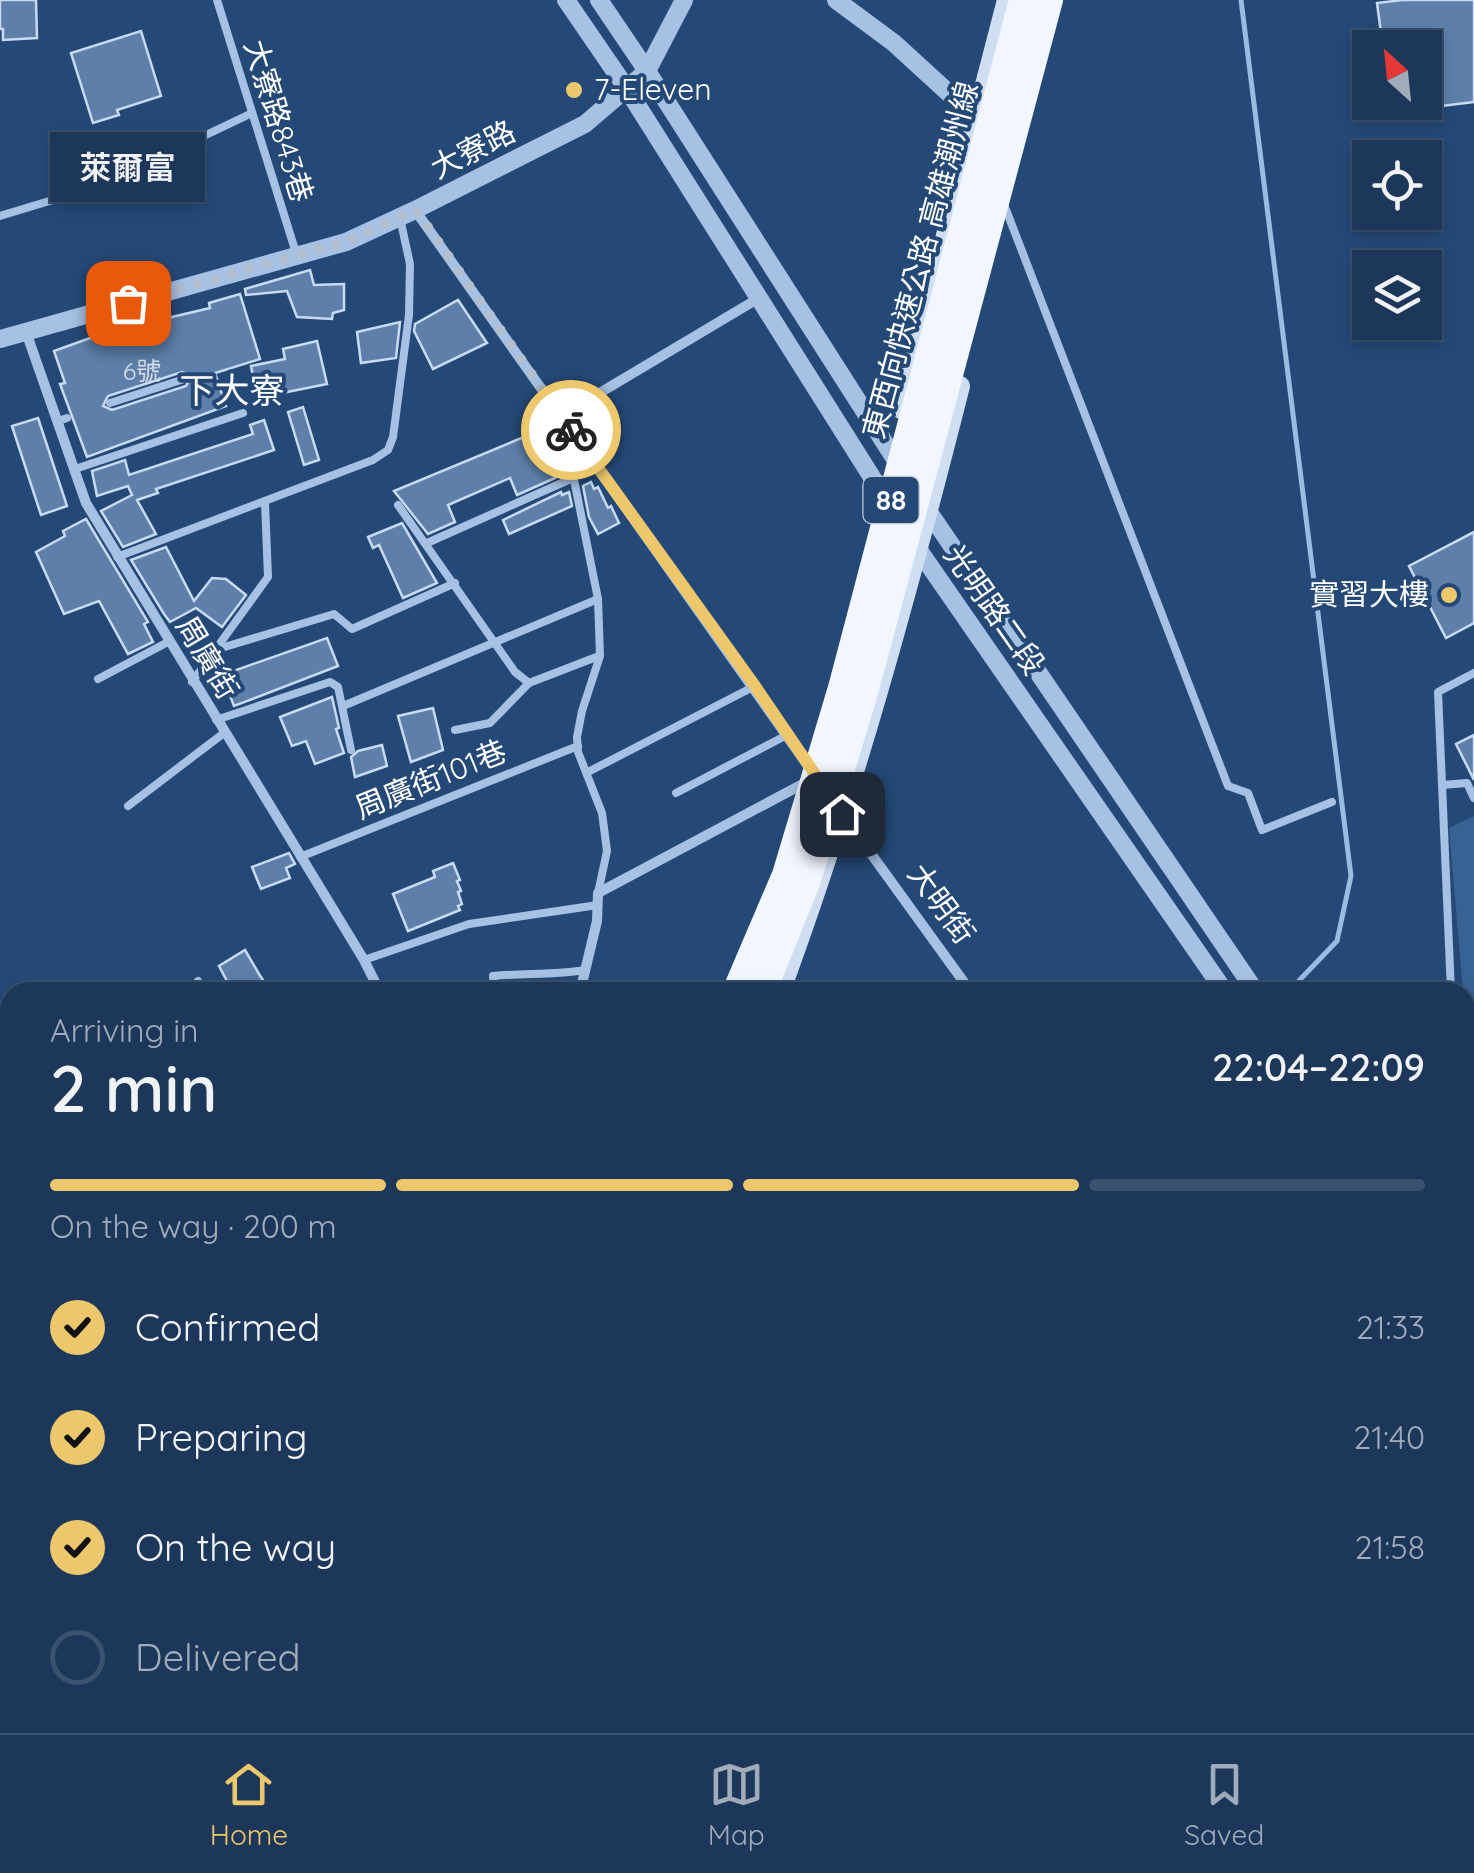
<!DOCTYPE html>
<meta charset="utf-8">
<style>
body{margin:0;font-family:Quicksand,"Noto Sans TC",sans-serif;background:#253f5f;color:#f1f3f6;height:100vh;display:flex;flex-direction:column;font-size:38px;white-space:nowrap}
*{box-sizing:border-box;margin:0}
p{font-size:32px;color:#a0acba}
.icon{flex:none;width:55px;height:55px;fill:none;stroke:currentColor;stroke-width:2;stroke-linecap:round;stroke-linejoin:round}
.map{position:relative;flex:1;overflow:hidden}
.panel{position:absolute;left:0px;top:982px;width:1475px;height:752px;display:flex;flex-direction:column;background:#1c3759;border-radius:30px 30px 0 0;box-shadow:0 5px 15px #0003,0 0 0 2px #3a516f}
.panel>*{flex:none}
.needle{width:65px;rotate:333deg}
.buttons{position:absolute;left:1352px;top:30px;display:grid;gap:20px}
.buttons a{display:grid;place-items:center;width:90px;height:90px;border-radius:0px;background:#1c3759;box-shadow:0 5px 15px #0003,0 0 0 2px #3a516f;font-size:50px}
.pin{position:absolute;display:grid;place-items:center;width:85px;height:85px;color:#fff;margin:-42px;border-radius:20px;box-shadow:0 5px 15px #0006}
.courier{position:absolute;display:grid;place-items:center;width:100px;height:100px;margin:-50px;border:8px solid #ecc76b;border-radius:50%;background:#fff;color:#222;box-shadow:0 2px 12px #0007}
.bubble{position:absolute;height:70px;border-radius:0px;background:#1c3759;box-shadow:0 5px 15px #0003,0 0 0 2px #3a516f;font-size:32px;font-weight:600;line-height:70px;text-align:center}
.summary em{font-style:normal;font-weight:600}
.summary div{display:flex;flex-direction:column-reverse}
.summary{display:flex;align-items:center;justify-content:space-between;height:170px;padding:0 50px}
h1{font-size:65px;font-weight:600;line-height:75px}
.bar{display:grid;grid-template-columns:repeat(4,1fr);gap:15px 10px;align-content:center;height:120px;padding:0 50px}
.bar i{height:12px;border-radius:8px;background:#3a516f}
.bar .active{background:#ecc76b}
.bar p{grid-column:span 4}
ol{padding:0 50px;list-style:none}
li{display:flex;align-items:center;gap:30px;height:110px}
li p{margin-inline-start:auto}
li .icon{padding:10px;border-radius:50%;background:#ecc76b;color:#111;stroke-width:4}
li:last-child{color:#a0acba}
li i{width:55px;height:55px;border:5px solid #3a516f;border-radius:50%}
.dock{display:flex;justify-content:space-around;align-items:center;height:140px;border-top:2px solid #3a516f;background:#1c3759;font-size:28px;color:#a0acba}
.dock a{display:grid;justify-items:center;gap:5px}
.dock .active{color:#ecc76b}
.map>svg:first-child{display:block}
</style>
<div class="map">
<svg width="1474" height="1733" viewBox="0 0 1474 1733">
<rect width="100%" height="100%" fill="#254977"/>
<!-- green -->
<path fill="#386294" d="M1474,816V1011L1465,1015L1449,828Z"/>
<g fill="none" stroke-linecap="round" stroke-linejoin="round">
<!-- stream -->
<path stroke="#9abce3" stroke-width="5" d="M1241,0L1351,876L1337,941L1290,990"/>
</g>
<!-- building -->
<g fill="#5d7fa9" stroke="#c8dbf2" stroke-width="2.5" fill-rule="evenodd">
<path d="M0,0H36L37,38L3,40V29H0Z"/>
<path d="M1402,0H1474V102L1425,108V48H1383L1377,3Z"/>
<path d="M141,31L161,96L117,110L119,115L93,123L71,53Z"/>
<path d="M310,270L314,285L344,284V310L333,313L332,319L297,317L287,291L246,295L245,289Z"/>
<path d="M240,294L260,359L215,373L226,406L87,457L60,384L65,383L54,351L104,333L210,308L209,303ZM182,372L191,376L186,386L112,410L103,406L108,396Z"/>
<path d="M458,300L487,343L433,369L414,331L415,324Z"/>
<path d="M400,322L396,358L361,363L357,332Z"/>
<path d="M317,341L327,384L257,398L251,366L285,359L283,349Z"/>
<path d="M303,407L319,460L304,465L288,412Z"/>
<path d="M38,418L67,506L41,515L12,426Z"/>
<path d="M264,420L274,450L156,489L158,493L137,500L156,534L123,547L101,511L132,495L128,486L97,496L92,471L125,460L129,475L253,434L250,425Z"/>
<path d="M536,432L555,478L517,495L510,478L448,505L455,522L428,534L394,491Z"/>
<path d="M591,482L594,489L598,487L608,508L611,506L619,523L598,534L589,517L583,486Z"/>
<path d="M561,492L562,495L569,492L572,506L509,534L503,520Z"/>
<path d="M86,519L148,622L144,624L153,642L128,654L99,601L64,614L36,552L65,536L63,531Z"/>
<path d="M402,523L437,583L403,598L379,545L373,548L368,537Z"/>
<path d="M1474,532V623L1446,638L1409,566Z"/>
<path d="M166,547L194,601L212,578L226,579L246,595L222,627L196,608L170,622L164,614L131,560Z"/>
<path d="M327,638L338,666L234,706L222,675Z"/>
<path d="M332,697L339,728L336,729L344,753L315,764L306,741L292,746L280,717Z"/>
<path d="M433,708L443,750L411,762L398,716Z"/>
<path d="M1474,735V780L1456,744Z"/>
<path d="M382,745L387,766L355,777L351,757L358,751Z"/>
<path d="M289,853L295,864L286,868L290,878L261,889L252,867Z"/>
<path d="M453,863L460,880L457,881L461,891L458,892L462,904L458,906L460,910L408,931L393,894L435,877L433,871Z"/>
<path d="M245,950L259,974L271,992H234L227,981L219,966Z"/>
</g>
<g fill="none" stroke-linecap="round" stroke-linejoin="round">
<!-- service -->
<g stroke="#a6c1e3" stroke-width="8">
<path d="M217,0L296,253"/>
<path d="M1005,207L1228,786L1248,793L1262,830L1332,802"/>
<path d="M0,216L99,186L250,114"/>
<path d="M110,403L184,379"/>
<path d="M562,420L598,599L600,656L582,711L577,737L578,752L602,813L607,851L598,893"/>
<path d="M58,421L67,418"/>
<path d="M75,469L243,413"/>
<path d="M398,505L515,672L529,683L490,723L455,730"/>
<path d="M427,543L573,478"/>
<path d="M117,557L373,460L388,450L393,437L409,315L410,264L400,218"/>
<path d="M218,649L334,614L352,629L455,583"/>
<path d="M98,679L168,642"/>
<path d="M192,682L268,577L265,503"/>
<path d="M529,683L599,656"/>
<path d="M343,706L598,599"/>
<path d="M216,720L330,682L338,687L351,750"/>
<path d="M588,772L753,687"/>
<path d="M1442,785L1467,783L1474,798"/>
<path d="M676,793L787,735"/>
<path d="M128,806L224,733"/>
<path d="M300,857L578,746"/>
<path d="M364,960L469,924L598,905"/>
<path d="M198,981L204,992"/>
<path d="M494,992L493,976C525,973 554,975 586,970"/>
<path d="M1451,992L1438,692L1474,673"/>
<path d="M1465,1103L1474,1115"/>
<path d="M0,1472L10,1503"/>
<path d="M1465,1526L1474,1543"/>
<path d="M896,1725L900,1733"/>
<path d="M1342,1725L1346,1733"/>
</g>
<!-- minor -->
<g stroke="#a6c1e3" stroke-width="10">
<path d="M415,210L813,773"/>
<path d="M26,332L86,503L364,960L380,992"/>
<path d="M561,416L759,298"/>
<path d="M843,815L971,992"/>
<path d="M580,992L597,921L598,893L801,785"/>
<path d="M0,1343L10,1362"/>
<path d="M0,1509L10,1506"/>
<path d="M386,1725L388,1733"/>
</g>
<!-- tertiary -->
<g stroke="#a6c1e3" stroke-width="18">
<path d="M566,0L627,89L892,509"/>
<path d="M599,0L647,71L902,470"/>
<path d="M836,0L894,43L977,119L980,129"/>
<path d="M0,339L346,242L415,210L585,124L647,71L684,0"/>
<path d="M924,505L1256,992"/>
<path d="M911,539L1225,992"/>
<path d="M1465,1280L1474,1292"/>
<path d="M1465,1323L1474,1335"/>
<path d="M447,1733L461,1725"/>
</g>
<!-- secondary -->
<g stroke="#cfdef3" stroke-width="20">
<path d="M901,409L1007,0"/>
<path d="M780,992C853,794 908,591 960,386"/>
<path d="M3,1733L18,1725"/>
</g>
<!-- trunk -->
<g stroke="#f2f6fe" stroke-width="28">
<path d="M0,1693L10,1688"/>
<path d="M0,1717L10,1712"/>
</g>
<!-- trunk-bridge -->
<g stroke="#f2f6fe" stroke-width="28">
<path d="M736,992L786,875L842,688L1023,0"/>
<path d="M762,992L807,880L864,693L1049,0"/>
</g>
</g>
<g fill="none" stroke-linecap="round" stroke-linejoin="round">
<!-- done -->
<path stroke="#b3bfcf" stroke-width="10" stroke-dasharray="0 18" d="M128,303L346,242L416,210L571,430"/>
<!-- route -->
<path stroke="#ecc76b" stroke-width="12" d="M571,430L755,686L842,814"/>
</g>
<!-- markers -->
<g fill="#ecc76b" stroke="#254977" stroke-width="4">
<circle cx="574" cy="90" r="10"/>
<circle cx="1449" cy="595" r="10"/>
</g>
<g text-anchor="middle" stroke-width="8" stroke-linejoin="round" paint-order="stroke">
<!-- number labels -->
<g font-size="25" fill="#d6dfea">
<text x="142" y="380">6號</text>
</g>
<!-- shield labels -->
<rect fill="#254977" stroke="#bec8d6" stroke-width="2.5" x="863.5" y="477" width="55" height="46" rx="8"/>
<g font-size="28" font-weight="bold" fill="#fff">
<text x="891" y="510">88</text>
</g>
<!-- poi labels -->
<g font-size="30" fill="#fff" stroke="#254977" text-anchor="start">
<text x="594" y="100">7-Eleven</text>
<text x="1429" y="605" text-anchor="end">實習大樓</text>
</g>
<!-- street labels -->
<g font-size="30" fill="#fff" stroke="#254977">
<text transform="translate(278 121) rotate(73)" y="10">大寮路843巷</text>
<text transform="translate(473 150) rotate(-27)" y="10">大寮路</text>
<text transform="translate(921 260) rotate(-75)" y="10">東西向快速公路 高雄潮州線</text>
<text transform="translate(994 610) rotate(55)" y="10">光明路二段</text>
<text transform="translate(207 658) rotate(59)" y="10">周廣街</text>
<text transform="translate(431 780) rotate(-22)" y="10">周廣街101巷</text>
<text transform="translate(941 904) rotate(54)" y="10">大明街</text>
</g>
<!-- quarter labels -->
<g font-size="35" fill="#fff" stroke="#254977">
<text x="232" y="403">下大寮</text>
</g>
</g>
</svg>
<div class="buttons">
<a><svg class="needle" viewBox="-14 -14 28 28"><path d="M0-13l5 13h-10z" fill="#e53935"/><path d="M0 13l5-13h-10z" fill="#a0acba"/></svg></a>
<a><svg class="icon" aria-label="locate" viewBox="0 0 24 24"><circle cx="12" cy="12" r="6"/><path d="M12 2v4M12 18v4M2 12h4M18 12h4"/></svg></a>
<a><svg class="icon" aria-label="layers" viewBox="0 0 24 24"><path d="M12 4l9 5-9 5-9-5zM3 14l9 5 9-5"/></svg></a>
</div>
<div class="pin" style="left:128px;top:303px;background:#ea580c"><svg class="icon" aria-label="bag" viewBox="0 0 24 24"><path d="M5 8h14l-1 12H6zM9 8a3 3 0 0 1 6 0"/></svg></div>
<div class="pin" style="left:842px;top:814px;background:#1f2937"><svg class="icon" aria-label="home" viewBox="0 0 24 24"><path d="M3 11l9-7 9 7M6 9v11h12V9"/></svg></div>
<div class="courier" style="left:571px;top:430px"><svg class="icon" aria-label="bike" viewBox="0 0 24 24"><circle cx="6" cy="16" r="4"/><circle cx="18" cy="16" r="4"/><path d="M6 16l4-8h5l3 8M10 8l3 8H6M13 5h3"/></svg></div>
<div class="bubble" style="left:50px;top:132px;width:155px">萊爾富</div>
<section class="panel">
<div class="summary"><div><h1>2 min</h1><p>Arriving in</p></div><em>22:04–22:09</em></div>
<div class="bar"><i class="active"></i><i class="active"></i><i class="active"></i><i></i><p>On the way · 200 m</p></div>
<ol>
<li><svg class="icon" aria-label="check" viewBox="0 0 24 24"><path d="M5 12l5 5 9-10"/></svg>Confirmed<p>21:33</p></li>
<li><svg class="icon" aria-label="check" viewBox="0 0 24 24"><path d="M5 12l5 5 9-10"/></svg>Preparing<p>21:40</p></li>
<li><svg class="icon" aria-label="check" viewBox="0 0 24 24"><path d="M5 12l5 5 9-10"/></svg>On the way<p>21:58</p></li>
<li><i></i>Delivered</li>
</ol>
</section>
</div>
<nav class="dock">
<a class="active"><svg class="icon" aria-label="home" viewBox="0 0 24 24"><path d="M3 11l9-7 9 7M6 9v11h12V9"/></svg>Home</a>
<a><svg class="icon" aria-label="map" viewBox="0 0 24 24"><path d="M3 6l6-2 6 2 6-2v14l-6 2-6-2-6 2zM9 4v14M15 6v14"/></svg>Map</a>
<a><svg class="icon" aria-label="saved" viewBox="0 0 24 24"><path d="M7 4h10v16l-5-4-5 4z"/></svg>Saved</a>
</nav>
